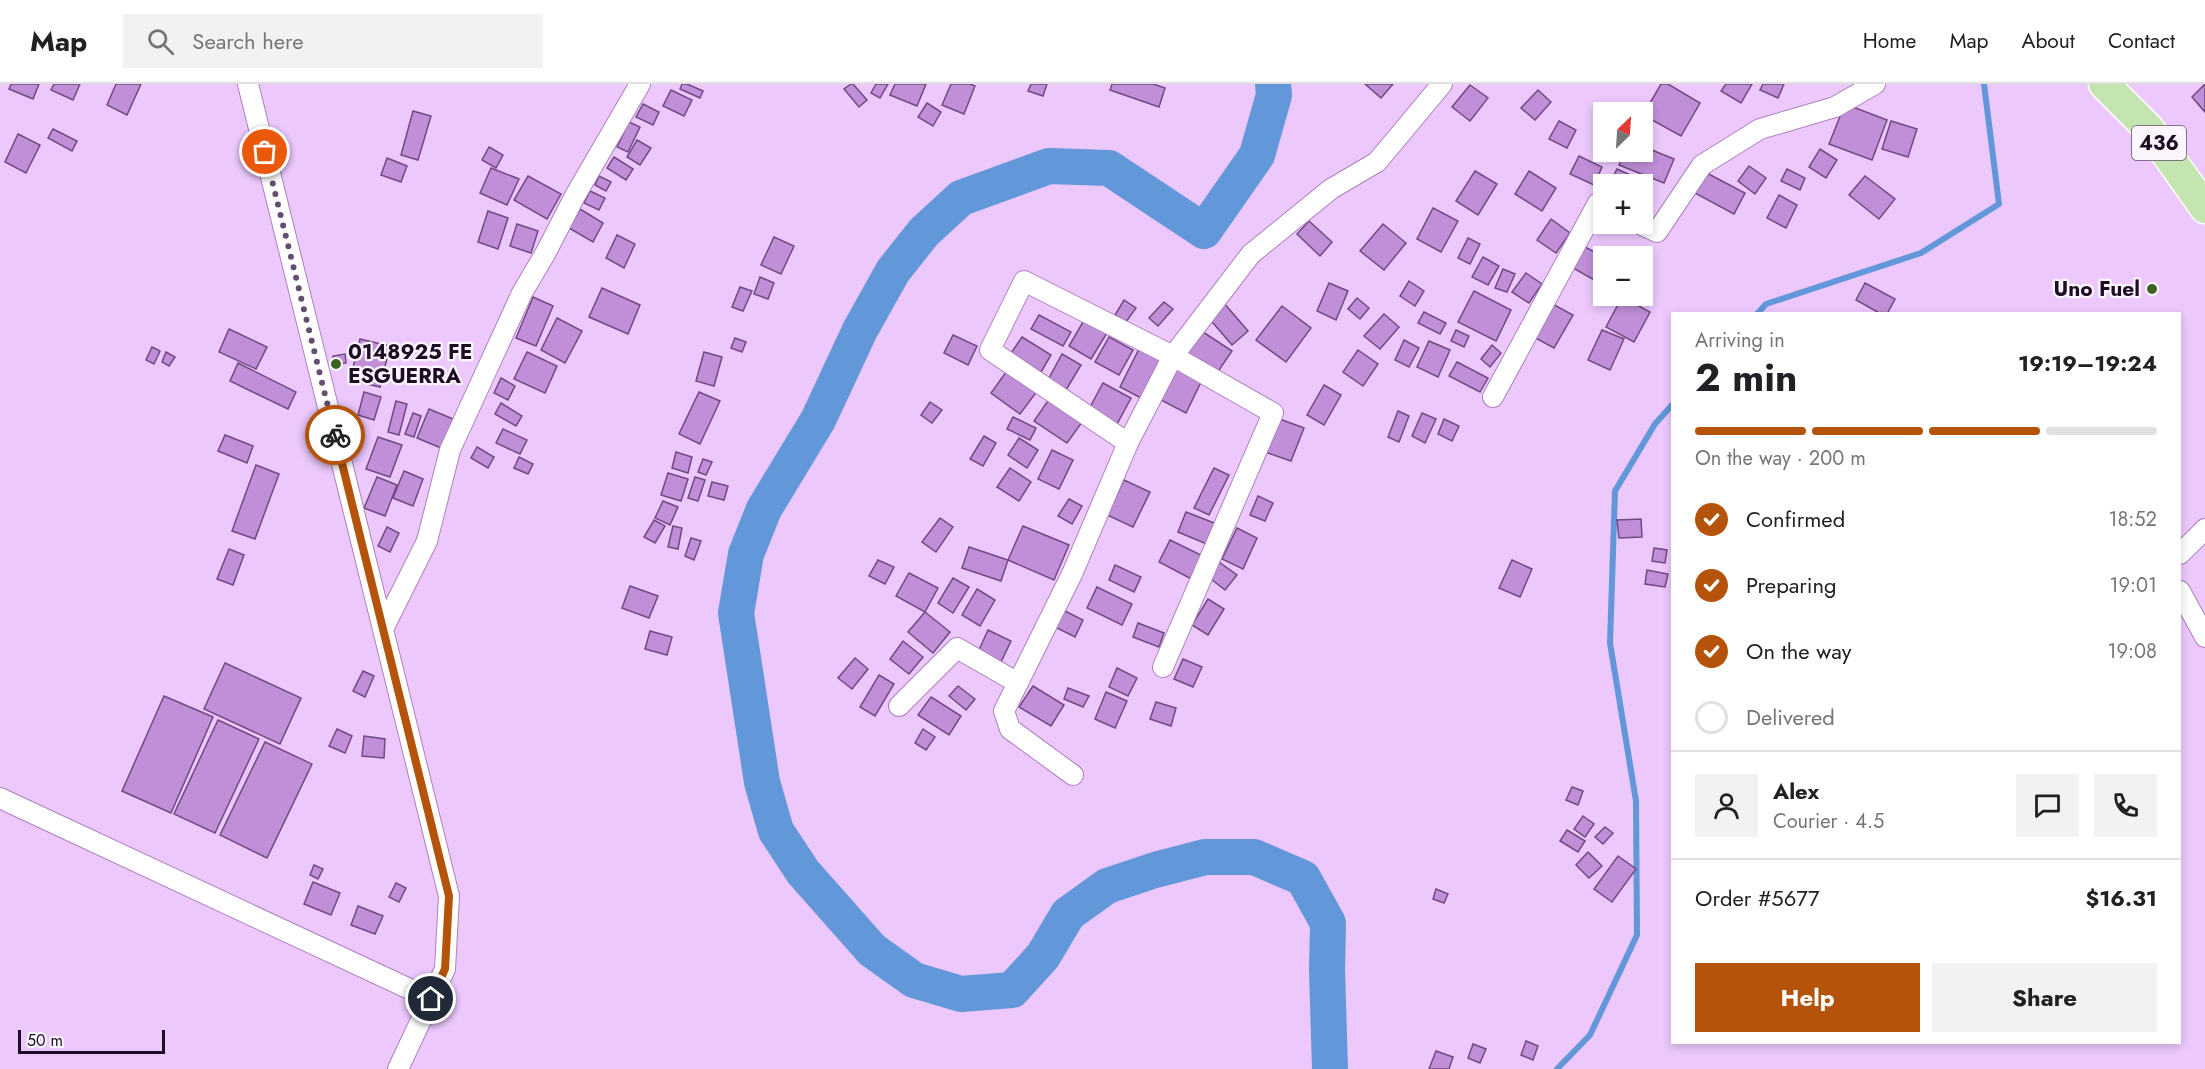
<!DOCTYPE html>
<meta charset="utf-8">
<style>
body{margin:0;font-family:Jost,sans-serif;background:#f2f2f2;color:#202124;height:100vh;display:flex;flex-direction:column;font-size:22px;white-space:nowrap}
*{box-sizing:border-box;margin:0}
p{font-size:20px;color:#757577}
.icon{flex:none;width:33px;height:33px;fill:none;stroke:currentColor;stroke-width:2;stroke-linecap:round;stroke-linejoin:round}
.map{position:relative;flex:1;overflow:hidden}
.side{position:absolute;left:1671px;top:228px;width:510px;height:732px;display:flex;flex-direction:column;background:#fff;border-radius:0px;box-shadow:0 3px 9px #0003}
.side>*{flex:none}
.needle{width:39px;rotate:25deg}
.tools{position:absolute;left:1593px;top:18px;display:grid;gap:12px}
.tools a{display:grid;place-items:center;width:60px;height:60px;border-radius:0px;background:#fff;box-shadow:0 3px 9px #0003;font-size:30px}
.scale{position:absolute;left:18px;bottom:15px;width:147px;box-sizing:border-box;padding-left:6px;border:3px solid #1d0c24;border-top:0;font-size:16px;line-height:21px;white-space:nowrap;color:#1d0c24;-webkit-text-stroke:4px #fbf6fd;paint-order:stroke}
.pin{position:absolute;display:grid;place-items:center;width:51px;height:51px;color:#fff;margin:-26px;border:3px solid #fff;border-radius:50%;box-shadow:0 2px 6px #0007}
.courier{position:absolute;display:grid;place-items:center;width:60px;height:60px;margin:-30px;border:4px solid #b45309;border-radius:50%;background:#fff;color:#222;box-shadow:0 2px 8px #0007}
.summary em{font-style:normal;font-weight:700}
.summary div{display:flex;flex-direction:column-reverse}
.summary{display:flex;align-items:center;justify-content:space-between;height:102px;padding:0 24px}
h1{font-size:39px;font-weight:700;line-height:45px}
.bar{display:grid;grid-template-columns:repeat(4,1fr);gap:9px 6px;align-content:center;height:72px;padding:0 24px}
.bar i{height:8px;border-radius:4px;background:#e0e0e0}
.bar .active{background:#b45309}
.bar p{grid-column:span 4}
.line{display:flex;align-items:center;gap:15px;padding:0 24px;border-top:2px solid #e0e0e0}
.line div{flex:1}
.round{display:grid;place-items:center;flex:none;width:63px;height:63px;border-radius:0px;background:#f2f2f2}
ol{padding:0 24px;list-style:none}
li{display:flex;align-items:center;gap:18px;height:66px}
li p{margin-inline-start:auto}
li .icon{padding:6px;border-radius:50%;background:#b45309;color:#fff;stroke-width:4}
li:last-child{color:#757577}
li i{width:33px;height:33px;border:3px solid #e0e0e0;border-radius:50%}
.cta{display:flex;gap:12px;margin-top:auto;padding:12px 24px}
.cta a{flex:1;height:69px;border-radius:0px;background:#b45309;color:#fff;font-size:24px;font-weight:700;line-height:69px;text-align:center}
.cta a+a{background:#f2f2f2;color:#202124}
header{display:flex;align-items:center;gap:36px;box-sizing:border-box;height:84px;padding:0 30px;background:#fff;border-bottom:2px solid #e0e0e0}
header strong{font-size:28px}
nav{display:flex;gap:33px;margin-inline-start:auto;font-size:21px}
.search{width:420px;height:54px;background:#f2f2f2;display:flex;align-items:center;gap:15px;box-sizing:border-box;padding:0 21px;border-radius:0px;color:#757577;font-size:22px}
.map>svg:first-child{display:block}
</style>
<header>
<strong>Map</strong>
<div class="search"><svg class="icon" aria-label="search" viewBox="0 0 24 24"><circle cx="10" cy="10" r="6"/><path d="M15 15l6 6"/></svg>Search here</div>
<nav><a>Home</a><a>Map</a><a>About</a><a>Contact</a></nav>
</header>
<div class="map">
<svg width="2205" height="985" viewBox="0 0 2205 985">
<rect width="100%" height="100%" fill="#ecc8fd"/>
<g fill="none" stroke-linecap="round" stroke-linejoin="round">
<!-- stream -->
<g stroke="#6297d9" stroke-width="6">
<path d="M1757,230L1766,220L1921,169L1999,120L1984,0"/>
<path d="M1557,985L1590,951L1637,851L1636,717L1610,559L1615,407L1655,340L1672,321"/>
</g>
<!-- river -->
<path stroke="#6297d9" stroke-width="36" d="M1273,0L1274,11L1257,71L1204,147L1109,84L1049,82L961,114L924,148L893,187L860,246L818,336L764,425L746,470L736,529L762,698L776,747L803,788L872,866L914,896L961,910L1012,906L1043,872L1068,830L1107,802L1155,786L1205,773H1254L1303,794L1328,839L1327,886L1330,985"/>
</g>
<!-- building -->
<g fill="#c08fd7" stroke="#724984" stroke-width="1.5">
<path d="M11,0H39L33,15L9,5Z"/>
<path d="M54,0H80L73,16L51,6Z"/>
<path d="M116,0H141L127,31L107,21Z"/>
<path d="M682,0H687L703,7L700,14L680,5Z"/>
<path d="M851,0H853L867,16L859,23L844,5Z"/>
<path d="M876,0H888L880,14L871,9Z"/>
<path d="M895,0H926L917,22L890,11Z"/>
<path d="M951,0H970L975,2L964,30L942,21Z"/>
<path d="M1031,0H1047L1043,12L1028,7Z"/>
<path d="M1112,0H1153L1165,4L1159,23L1110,6Z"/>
<path d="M1365,0H1393L1381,14Z"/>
<path d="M1661,0H1668L1700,19L1681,52L1643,31Z"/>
<path d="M1726,0H1752L1741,19L1721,7Z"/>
<path d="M1763,0H1784L1778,14L1760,6Z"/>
<path d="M2205,0V28L2192,13Z"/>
<path d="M1470,1L1488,14L1470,37L1452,23Z"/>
<path d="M671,6L692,16L684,32L663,22Z"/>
<path d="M1538,6L1551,18L1535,36L1521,24Z"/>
<path d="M927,19L941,28L933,42L918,33Z"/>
<path d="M643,20L659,28L653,41L636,33Z"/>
<path d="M1845,20L1887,36L1872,76L1829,60Z"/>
<path d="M413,27L431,32L418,76L401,71Z"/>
<path d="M1559,37L1576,46L1567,64L1549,55Z"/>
<path d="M1891,37L1917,45L1908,73L1882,65Z"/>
<path d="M629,38L640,43L628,68L617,63Z"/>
<path d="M53,45L77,57L72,67L48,54Z"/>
<path d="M18,50L40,61L26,89L5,78Z"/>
<path d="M637,56L651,64L640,81L627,73Z"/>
<path d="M1642,62L1674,75L1664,99L1619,81L1625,68H1642Z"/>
<path d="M489,63L503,71L496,84L482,76Z"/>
<path d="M1820,65L1837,76L1826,94L1809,83Z"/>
<path d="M1579,72L1602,83L1594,101L1570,90Z"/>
<path d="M614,73L633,85L626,96L607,84Z"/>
<path d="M387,74L407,82L401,98L381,91Z"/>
<path d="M1749,82L1766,94L1755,110L1738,97Z"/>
<path d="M491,84L519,95L507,121L480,109Z"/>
<path d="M1617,85L1639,95L1637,100H1609Z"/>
<path d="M1787,85L1805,94L1800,106L1781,97Z"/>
<path d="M1475,87L1497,100L1478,131L1456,117Z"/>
<path d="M1529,87L1556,104L1542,127L1515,110Z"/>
<path d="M1703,87L1745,109L1734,130L1693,108Z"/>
<path d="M528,92L561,110L547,135L514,116Z"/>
<path d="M599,92L611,98L606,107L595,101Z"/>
<path d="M1865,92L1895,115L1879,135L1849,111Z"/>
<path d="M590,107L605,114L599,126L584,119Z"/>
<path d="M1779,111L1797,121L1786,144L1767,134Z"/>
<path d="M1433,124L1458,137L1441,168L1417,155Z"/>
<path d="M580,125L603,139L593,158L569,144Z"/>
<path d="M488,127L508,134L498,165L478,158Z"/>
<path d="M1551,135L1570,149L1556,169L1537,156Z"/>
<path d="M1309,137L1332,158L1320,172L1297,150Z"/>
<path d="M517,140L538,147L531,169L510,162Z"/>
<path d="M1383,140L1406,159L1384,186L1360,167Z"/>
<path d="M617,151L635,160L624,184L606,174Z"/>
<path d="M774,153L794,162L781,190L761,181Z"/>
<path d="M1468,154L1480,160L1470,180L1458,174Z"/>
<path d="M1585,163L1604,173L1603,201L1573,184Z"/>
<path d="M1483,173L1499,182L1488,201L1472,193Z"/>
<path d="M1503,185L1515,190L1507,208L1495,204Z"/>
<path d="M1526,189L1542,200L1529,219L1512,208Z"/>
<path d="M760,193L774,199L768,215L754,210Z"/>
<path d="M1409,197L1424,207L1415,222L1400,212Z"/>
<path d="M1329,199L1348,207L1336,236L1317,227Z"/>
<path d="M1865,199L1895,215L1887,230H1881L1856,216Z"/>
<path d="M740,203L752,207L743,227L732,223Z"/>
<path d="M602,204L640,221L628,250L589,233Z"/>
<path d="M1474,207L1511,226L1496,257L1458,238Z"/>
<path d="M533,213L553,222L536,262L516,254Z"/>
<path d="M1622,213L1650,228L1634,258L1606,243Z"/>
<path d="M1357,214L1369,224L1360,235L1348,225Z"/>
<path d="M1124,216L1136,224L1126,238L1115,231Z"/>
<path d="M1547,217L1573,231L1554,264L1528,250Z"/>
<path d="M1164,218L1173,225L1158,242L1149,234Z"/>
<path d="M1223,218L1248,247L1232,261L1207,232Z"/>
<path d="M1282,222L1311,244L1286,278L1256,256Z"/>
<path d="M1424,228L1446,239L1440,250L1418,239Z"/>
<path d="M1384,230L1399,243L1380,265L1364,252Z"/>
<path d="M1039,231L1071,248L1063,262L1031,245Z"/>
<path d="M1087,231L1110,244L1091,275L1069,262Z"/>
<path d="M557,234L582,247L565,279L541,266Z"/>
<path d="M229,245L267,263L256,285L219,268Z"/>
<path d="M1200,246L1232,267L1217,289L1185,267Z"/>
<path d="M1456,246L1469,252L1464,263L1451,257Z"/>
<path d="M1602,246L1624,255L1610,286L1588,276Z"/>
<path d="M953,251L977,262L968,281L944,269Z"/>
<path d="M1022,253L1051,271L1041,288L1011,269Z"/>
<path d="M1109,253L1133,266L1119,291L1095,278Z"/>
<path d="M735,254L746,258L742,268L731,264Z"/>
<path d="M360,255L390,262L380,303L350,296Z"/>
<path d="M1404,256L1419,264L1409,283L1395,276Z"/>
<path d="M1429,257L1450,266L1438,293L1417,283Z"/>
<path d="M1142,259L1164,270L1141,314L1120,303Z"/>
<path d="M1492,261L1501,269L1490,283L1481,275Z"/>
<path d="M152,263L160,267L154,280L146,276Z"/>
<path d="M1358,266L1378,280L1363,302L1343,288Z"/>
<path d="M166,268L175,273L169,282L162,278Z"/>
<path d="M527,268L557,282L545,309L514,295Z"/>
<path d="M704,268L722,273L714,302L696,297Z"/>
<path d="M345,270L346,279L334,281L333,272Z"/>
<path d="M1062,270L1081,281L1066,306L1048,296Z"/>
<path d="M1457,278L1488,294L1480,308L1449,292Z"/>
<path d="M238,279L296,308L288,325L230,297Z"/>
<path d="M1174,279L1203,294L1186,329L1157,314Z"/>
<path d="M1009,284L1038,306L1020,330L991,309Z"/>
<path d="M501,294L515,302L508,316L494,309Z"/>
<path d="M1103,299L1131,314L1116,342L1088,327Z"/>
<path d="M1324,301L1341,311L1324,341L1307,331Z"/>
<path d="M364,308L381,313L374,336L358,331Z"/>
<path d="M699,308L720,317L700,360L679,350Z"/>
<path d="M1052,311L1085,334L1067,359L1034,337Z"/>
<path d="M396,317L407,320L399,351L388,348Z"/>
<path d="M930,318L942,326L932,339L921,331Z"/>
<path d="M501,319L522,332L516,342L495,330Z"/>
<path d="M429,325L453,335L441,364L417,354Z"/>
<path d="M1398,327L1409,332L1399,358L1388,353Z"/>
<path d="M413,329L421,332L414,353L405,350Z"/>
<path d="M1422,329L1436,335L1425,359L1412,352Z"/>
<path d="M1013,333L1036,344L1030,356L1007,345Z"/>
<path d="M1277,334L1304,344L1291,377L1265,368Z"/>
<path d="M1444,335L1459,342L1452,357L1438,350Z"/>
<path d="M503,345L527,356L520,370L496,359Z"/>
<path d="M225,351L253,362L247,379L218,367Z"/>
<path d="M984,352L996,359L983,382L970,375Z"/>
<path d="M378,353L402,361L390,393L366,385Z"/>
<path d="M1019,354L1038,366L1027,384L1008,371Z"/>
<path d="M477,363L494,373L488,384L471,374Z"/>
<path d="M1052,366L1073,376L1059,405L1038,395Z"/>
<path d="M676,368L692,373L688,389L672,384Z"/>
<path d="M519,373L533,380L528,390L514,384Z"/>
<path d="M703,375L712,378L706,391L698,388Z"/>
<path d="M256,381L279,390L255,455L232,447Z"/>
<path d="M1010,384L1031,398L1019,417L997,403Z"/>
<path d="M1214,384L1229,391L1209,431L1194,424Z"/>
<path d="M404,387L423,395L413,422L393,414Z"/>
<path d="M668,389L688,395L681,417L661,411Z"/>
<path d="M377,393L397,401L385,432L364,424Z"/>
<path d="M695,393L705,396L698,417L688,414Z"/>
<path d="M1124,396L1150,408L1133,443L1107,431Z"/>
<path d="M712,398L728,402L724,416L708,412Z"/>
<path d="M1258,412L1273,419L1265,437L1250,431Z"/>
<path d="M1069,415L1082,422L1072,440L1058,432Z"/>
<path d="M663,417L678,423L670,441L655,434Z"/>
<path d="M1186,428L1222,442L1214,463L1178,448Z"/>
<path d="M940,434L953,443L936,468L922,458Z"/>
<path d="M1641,435L1642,453L1619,454L1617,436Z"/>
<path d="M654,436L665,442L655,459L644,453Z"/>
<path d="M673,442L682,444L678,465L668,463Z"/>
<path d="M1023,442L1069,461L1054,496L1008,476Z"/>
<path d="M387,443L399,449L390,468L378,462Z"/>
<path d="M1237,444L1257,454L1243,485L1222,475Z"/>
<path d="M691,454L701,457L694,476L685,472Z"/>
<path d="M1170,456L1209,475L1197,498L1159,478Z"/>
<path d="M969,463L1008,476L1001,497L962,484Z"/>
<path d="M1654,464L1667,466L1665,479L1652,477Z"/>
<path d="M229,465L244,471L233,501L217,495Z"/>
<path d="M878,476L894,483L885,500L869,492Z"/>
<path d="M1512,476L1532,485L1520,513L1499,504Z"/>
<path d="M1219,478L1237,491L1225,506L1207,492Z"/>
<path d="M1115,481L1141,493L1134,508L1109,496Z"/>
<path d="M1647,486L1668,490L1665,503L1645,500Z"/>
<path d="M909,489L938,504L925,528L896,512Z"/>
<path d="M953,494L969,503L953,529L938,519Z"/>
<path d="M630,502L658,512L649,534L622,524Z"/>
<path d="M1097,503L1132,520L1122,541L1087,524Z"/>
<path d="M977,505L995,516L980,542L962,531Z"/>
<path d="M1208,515L1224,525L1208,551L1192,541Z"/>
<path d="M1063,526L1083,536L1075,553L1055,543Z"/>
<path d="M925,528L950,548L933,569L908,548Z"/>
<path d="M1138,539L1164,549L1159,563L1133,553Z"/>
<path d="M988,546L1011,557L1001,578L978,568Z"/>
<path d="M650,547L672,553L667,571L645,565Z"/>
<path d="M903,557L923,573L909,590L890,575Z"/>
<path d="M855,574L868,585L852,605L838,594Z"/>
<path d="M1183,575L1202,583L1193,603L1174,595Z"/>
<path d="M225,579L301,614L280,660L204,625Z"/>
<path d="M1117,584L1137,594L1128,612L1109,603Z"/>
<path d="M363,587L374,592L365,613L353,607Z"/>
<path d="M879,591L894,600L875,632L860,623Z"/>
<path d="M958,602L975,615L966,626L949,612Z"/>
<path d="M1033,602L1064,621L1051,642L1019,623Z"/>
<path d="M1068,604L1089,612L1083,623L1064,615Z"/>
<path d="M1106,608L1127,617L1115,644L1095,635Z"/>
<path d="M164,612L213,633L171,729L122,707Z"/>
<path d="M931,613L961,632L949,651L918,631Z"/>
<path d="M1156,618L1176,624L1171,642L1150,635Z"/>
<path d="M218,636L259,655L215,749L174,730Z"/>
<path d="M337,645L352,652L345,669L329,662Z"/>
<path d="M923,645L935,653L926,666L915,659Z"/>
<path d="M364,652L385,655L384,674L362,672Z"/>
<path d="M265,658L312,680L267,774L220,751Z"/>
<path d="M1572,703L1583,707L1578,721L1566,716Z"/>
<path d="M1583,732L1594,740L1585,753L1574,745Z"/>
<path d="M1605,743L1613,749L1603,760L1595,753Z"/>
<path d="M1567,746L1585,757L1578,768L1560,757Z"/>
<path d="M1588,768L1602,782L1589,794L1576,781Z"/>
<path d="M1618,772L1636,785L1612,818L1594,805Z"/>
<path d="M314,781L323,785L318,795L310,791Z"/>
<path d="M313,798L340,809L331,831L304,820Z"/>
<path d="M396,799L406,804L399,818L389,813Z"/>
<path d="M1436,805L1448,810L1444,819L1433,815Z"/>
<path d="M358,822L383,832L375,850L351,841Z"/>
<path d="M1526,957L1538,962L1533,976L1521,971Z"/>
<path d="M1473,960L1486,965L1480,979L1468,974Z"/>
<path d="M1436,967L1453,973L1449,985H1429Z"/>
</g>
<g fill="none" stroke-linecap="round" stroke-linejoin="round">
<defs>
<g id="minor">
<path d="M248,0L449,812L445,885L398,985"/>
<path d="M1640,140L1657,148L1702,81L1760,45L1835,23L1875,0"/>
<path d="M1493,313L1598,119L1604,122"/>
<path d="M1128,359L990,266L1024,197L1173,272L1273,329L1163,583"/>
<path d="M2180,470L2205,445"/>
<path d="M2180,507L2205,553"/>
<path d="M383,545L427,457L450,366L522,209L545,170L576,110L640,0"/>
<path d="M899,622L957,564L1018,599"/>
<path d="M1073,691L1010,645L1004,627L1072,490L1128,359L1173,272L1251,170L1331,105L1377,78L1442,0"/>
<path d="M0,714L431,915"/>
</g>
<path id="primary" d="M2104,0L2149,45L2205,124"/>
</defs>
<!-- minor casing -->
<use href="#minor" stroke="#ac81c0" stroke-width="22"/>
<!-- primary casing -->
<use href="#primary" stroke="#fff" stroke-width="33"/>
<!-- minor -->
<use href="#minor" stroke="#fff" stroke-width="20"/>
<!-- primary -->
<use href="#primary" stroke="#c4e5b0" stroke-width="30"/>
</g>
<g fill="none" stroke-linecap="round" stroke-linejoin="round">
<!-- done -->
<path stroke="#654e70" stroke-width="6" stroke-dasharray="0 10.8" d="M265,68L335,351"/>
<!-- route -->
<path stroke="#b45309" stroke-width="8" d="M335,351L449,812L445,885L431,915"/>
</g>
<!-- markers -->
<g fill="#3b631f" stroke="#fbf6fd" stroke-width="2">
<circle cx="2152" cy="205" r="6"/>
<circle cx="336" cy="280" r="6"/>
</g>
<g text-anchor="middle" stroke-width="4.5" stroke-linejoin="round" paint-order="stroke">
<!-- shield labels -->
<rect fill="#fbf6fd" stroke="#605265" stroke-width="1.5" x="2132" y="42" width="54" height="34" rx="4.5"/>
<g font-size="20" font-weight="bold" fill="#1d0c24">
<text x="2159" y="66">436</text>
</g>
<!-- poi labels -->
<g font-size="21" font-weight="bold" fill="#1d0c24" stroke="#fbf6fd" text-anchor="end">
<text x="2140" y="212">Uno Fuel</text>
<text x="348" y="275" text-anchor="start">0148925 FE<tspan x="348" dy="24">ESGUERRA</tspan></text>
</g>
</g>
</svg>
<div class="tools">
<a><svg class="needle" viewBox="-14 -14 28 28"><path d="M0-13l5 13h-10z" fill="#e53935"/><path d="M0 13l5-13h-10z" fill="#757577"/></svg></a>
<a>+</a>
<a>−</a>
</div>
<div class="scale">50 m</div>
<div class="pin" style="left:265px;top:68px;background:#ea580c"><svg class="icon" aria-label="bag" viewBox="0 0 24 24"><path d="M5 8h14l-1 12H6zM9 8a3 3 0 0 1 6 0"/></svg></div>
<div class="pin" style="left:431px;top:915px;background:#1f2937"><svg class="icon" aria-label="home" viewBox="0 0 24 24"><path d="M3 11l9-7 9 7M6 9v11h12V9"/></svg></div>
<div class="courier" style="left:335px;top:351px"><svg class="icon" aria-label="bike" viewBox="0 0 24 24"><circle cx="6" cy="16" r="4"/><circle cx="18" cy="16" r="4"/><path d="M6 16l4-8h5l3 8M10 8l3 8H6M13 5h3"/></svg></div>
<section class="side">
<div class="summary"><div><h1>2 min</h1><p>Arriving in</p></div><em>19:19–19:24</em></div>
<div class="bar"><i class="active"></i><i class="active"></i><i class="active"></i><i></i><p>On the way · 200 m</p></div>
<ol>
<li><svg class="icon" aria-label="check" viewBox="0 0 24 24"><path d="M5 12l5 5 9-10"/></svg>Confirmed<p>18:52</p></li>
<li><svg class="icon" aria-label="check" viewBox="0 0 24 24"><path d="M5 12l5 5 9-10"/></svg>Preparing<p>19:01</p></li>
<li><svg class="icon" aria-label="check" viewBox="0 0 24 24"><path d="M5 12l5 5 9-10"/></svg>On the way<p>19:08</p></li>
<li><i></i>Delivered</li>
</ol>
<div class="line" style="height:108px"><a class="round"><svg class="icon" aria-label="person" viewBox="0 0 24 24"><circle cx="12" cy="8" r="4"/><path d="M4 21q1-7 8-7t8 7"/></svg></a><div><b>Alex</b><p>Courier · 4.5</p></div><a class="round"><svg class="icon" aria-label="chat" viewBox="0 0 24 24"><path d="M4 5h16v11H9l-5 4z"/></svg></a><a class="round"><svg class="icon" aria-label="phone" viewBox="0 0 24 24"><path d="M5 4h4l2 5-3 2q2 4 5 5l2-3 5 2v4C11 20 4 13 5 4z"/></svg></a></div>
<div class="line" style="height:78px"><div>Order #5677</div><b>$16.31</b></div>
<div class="cta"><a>Help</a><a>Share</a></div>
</section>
</div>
